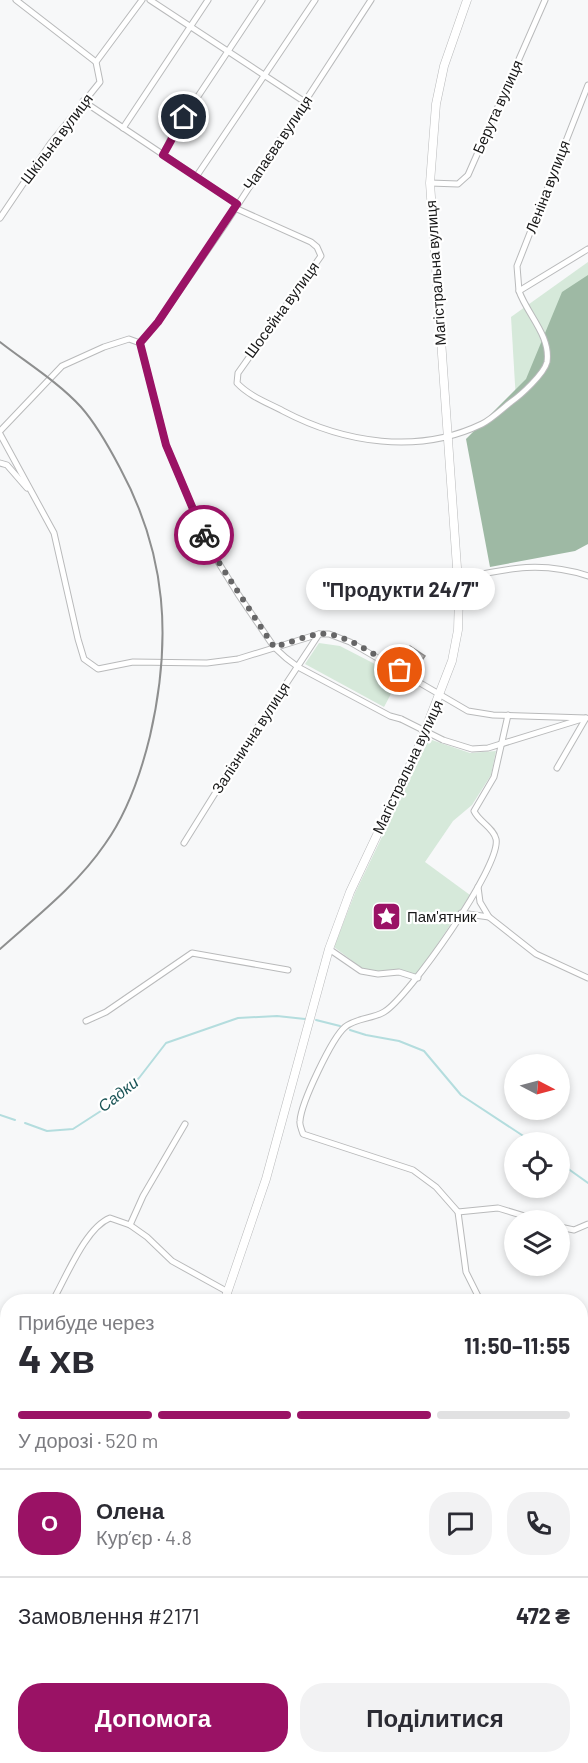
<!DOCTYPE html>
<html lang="uk">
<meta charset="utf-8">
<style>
body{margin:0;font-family:Barlow,sans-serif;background:#f2f2f3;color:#2b2b33;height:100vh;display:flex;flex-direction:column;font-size:22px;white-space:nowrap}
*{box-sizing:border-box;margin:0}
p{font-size:20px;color:#7c7c81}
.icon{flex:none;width:33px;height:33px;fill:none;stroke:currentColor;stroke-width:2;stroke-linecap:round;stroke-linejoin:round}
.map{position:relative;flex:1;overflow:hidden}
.side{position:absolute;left:0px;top:1294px;width:588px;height:470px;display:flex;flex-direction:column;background:#fff;border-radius:24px 24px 0 0;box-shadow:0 3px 9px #0003}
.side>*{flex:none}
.needle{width:39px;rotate:96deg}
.tools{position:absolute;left:504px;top:1054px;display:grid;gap:12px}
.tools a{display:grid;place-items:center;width:66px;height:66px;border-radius:50%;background:#fff;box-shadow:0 3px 9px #0003;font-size:30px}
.pin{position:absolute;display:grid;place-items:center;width:51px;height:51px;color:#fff;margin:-26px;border:3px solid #fff;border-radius:50%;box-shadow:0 2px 6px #0007}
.courier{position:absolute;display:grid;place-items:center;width:60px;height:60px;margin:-30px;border:4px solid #9a1265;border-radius:50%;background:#fff;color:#222;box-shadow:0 2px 8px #0007}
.bubble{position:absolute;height:42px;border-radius:21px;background:#fff;box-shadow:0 3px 9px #0003;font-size:20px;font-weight:700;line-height:42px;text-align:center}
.summary em{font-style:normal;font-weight:700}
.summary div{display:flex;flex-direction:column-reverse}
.summary{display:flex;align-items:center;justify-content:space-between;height:102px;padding:0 18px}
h1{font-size:39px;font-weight:700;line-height:45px}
.bar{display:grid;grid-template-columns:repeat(4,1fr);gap:9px 6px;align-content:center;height:72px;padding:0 18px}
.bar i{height:8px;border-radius:4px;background:#e1e1e2}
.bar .selected{background:#9a1265}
.bar p{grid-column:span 4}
.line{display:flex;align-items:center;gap:15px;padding:0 18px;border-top:2px solid #e1e1e2}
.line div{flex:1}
.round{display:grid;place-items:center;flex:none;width:63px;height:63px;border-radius:24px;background:#f2f2f3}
.action{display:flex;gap:12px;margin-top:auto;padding:12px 18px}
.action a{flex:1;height:69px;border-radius:24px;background:#9a1265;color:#fff;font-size:24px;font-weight:700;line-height:69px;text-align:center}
.action a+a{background:#f2f2f3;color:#2b2b33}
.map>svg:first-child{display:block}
</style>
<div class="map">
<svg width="588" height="1763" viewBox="0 0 588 1763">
<rect width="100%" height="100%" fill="#f7f8f9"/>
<!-- green -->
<g fill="#d6e9da">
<path d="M588,262V534L522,502L511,317Z"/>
<path d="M319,643L340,646L400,677L384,707L305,664Z"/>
<path d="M429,739L470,753L496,751L491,775L472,805L453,821L425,862L470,895L419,972L414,975L399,969L379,971L363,969L334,947L355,893Z"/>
<path d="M132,1757V1756L210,1757L208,1763H130Z"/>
</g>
<!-- forest -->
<path fill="#9eb9a4" d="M588,275V544L575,551L490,567L466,439L526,379L562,292Z"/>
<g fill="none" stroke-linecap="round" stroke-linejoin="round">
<!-- stream -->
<g stroke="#b4ddde" stroke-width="2">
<path d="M316,1020L340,1026"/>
<path d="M350,1030L366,1035L399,1041L424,1051L461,1095L534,1143"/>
<path d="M0,1115L15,1120"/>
<path d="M25,1123L47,1131L73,1129L107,1107L139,1078L166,1043L238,1018L277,1016L305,1019"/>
<path d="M560,1163L588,1183"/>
</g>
</g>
<!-- building -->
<path fill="#b9b7b7" stroke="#8d8b8a" stroke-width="1.5" d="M410,646L425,656L416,669L409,664L413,660L405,654Z"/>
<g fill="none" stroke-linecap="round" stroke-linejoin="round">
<defs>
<g id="minor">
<path d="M16,0L96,62"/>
<path d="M150,0L305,102"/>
<path d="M371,0L224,226L158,322L140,343L166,445L210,549L238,594L274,647L286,658L298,667L390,716L401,719"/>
<path d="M83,101L237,204"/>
<path d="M123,128L208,0"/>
<path d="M163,155L173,134L262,0"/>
<path d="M196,177L315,0"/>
<path d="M430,183L458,184L468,175L545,0"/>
<path d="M235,208L311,242L317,247L321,256L238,373L237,383C249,396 268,403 283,411C344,443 418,455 482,424C492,419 502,409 511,402C521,395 544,374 547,362C551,336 527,314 519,291L588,249"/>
<path d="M0,218L50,144L100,82L96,62L142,0"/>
<path d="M519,291L517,266L588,85"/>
<path d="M0,431L62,366L104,347L129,339L140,343"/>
<path d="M0,434L54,533L78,639L84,659L98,669L133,662L207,663L238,659L319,634H329L350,642L468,711L493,715L586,718"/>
<path d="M0,463L7,465L27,488"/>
<path d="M457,579C505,569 540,560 588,576"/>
<path d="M443,740L472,749L488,748L582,719"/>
<path d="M557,768L586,718"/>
<path d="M184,843L234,763L319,634"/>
<path d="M461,913L489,917L480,902L478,887"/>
<path d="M489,917L536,954L588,978"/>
<path d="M329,949L361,971L378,974L399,972L418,978"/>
<path d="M86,1021L106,1012L192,953L288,970"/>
<path d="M458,1212L498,1208L541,1221"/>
<path d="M130,1225L143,1196L185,1124"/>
<path d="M560,1227L574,1230L588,1224"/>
<path d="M52,1302C66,1278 85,1228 110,1218L130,1225L147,1237L172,1261L228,1292"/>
<path d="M481,1302L466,1272L458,1212L436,1187L413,1170L303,1134C302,1130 299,1125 300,1121C301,1103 332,1038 345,1027C356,1018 372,1019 384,1012C408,998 502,865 496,839C493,827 479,822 474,811L494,777L508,715"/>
<path d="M580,1366L588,1370"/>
<path d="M0,1409L8,1411"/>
<path d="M0,1523L8,1520"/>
<path d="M580,1573L588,1580"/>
<path d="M580,1610L588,1594"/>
<path d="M486,1756L487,1763"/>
<path d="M521,1756L534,1763"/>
<path d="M346,1763L350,1756"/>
<path d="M490,1763L497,1756"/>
</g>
<g id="secondary">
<path d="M224,1302L266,1179L329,949L350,892L419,746L452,661L458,630L459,596L430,183L436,104L444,66L467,0"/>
<path d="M0,1760L10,1756"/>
<path d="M24,1763L25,1756"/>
</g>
</defs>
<!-- minor casing -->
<use href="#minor" stroke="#b9babb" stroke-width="7"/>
<!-- secondary casing -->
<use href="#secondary" stroke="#b9babb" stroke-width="9"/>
<!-- minor -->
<use href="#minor" stroke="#fff" stroke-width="5"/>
<!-- secondary -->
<use href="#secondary" stroke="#fff" stroke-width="8"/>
<!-- rail -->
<path stroke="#8e8f8f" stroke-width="2" d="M0,342C27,363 58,382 81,407C97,425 109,447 120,468C167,555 172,640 150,736C141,773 128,812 105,844C77,885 37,916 0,949"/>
<defs>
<path id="minor-bridge" d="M401,719L443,740"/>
</defs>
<!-- minor-bridge casing -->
<use href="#minor-bridge" stroke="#b9babb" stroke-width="7" stroke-linecap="butt"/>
<!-- minor-bridge -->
<use href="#minor-bridge" stroke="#fff" stroke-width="5"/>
</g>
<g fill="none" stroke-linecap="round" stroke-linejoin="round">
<!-- done -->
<path stroke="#666667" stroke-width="6" stroke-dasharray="0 10.8" d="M204,535L210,549L274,647C289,643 305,636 320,634C343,631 380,659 400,670"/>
<!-- route -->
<path stroke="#9a1265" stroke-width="8" d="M184,117L163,155L237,204L158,322L140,343L166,445L204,535"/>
</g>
<!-- icons -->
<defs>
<symbol id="sight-square" viewBox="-11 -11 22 22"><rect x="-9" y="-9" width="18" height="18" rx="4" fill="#9a1265" stroke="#fff"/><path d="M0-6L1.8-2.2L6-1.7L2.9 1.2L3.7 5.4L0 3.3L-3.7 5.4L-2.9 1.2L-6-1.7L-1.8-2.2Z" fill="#fff"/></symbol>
</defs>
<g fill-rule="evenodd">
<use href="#sight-square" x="370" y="900" width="33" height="33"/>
</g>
<g text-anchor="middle" stroke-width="4.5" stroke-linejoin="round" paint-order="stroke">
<!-- street labels -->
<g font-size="15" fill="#181818" stroke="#fff">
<text transform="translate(498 107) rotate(-66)" y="5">Берута вулиця</text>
<text transform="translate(57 139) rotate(-53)" y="5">Шкільна вулиця</text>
<text transform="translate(278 143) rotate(-56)" y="5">Чапаєва вулиця</text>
<text transform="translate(548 187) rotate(-69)" y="5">Леніна вулиця</text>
<text transform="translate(436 273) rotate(-94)" y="5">Магістральна вулиця</text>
<text transform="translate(282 310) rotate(-54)" y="5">Шосейна вулиця</text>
<text transform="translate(251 738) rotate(-57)" y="5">Залізнична вулиця</text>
<text transform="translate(408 767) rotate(-65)" y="5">Магістральна вулиця</text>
</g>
<!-- poi labels -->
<g font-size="15" fill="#181818" stroke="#fff" text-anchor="start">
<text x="407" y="922">Пам'ятник</text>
</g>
<!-- water labels -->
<g font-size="16" font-style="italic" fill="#195355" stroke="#fff">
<text transform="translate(118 1094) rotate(-38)" y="6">Садки</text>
</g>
</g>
</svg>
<div class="tools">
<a><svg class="needle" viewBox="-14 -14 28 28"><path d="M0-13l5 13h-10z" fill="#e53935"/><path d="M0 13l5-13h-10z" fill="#7c7c81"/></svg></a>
<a><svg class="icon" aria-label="locate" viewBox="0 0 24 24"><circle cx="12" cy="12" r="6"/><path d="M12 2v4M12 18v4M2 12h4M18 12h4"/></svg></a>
<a><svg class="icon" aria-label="layers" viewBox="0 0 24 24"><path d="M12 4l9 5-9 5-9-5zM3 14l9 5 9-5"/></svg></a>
</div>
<div class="pin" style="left:400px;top:670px;background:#ea580c"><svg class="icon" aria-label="bag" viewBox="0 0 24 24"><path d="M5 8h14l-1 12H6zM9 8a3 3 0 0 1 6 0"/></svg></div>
<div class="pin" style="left:184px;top:117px;background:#1f2937"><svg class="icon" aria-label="home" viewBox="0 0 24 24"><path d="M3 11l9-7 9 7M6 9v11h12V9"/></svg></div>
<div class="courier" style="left:204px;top:535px"><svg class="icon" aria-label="bike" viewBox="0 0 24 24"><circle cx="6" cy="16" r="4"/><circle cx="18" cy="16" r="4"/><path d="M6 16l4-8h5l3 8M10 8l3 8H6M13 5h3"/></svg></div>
<div class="bubble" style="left:306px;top:568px;width:189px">&quot;Продукти 24/7&quot;</div>
<section class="side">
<div class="summary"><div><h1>4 хв</h1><p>Прибуде через</p></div><em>11:50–11:55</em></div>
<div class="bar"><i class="selected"></i><i class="selected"></i><i class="selected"></i><i></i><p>У дорозі · 520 m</p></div>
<div class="line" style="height:108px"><b class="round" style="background:#9a1265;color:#fff">О</b><div><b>Олена</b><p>Кур’єр · 4.8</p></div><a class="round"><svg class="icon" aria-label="chat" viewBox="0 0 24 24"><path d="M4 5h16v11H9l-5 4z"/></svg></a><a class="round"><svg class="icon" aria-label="phone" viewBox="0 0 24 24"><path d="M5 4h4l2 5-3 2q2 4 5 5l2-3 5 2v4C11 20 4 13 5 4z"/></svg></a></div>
<div class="line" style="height:78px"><div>Замовлення #2171</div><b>472 ₴</b></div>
<div class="action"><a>Допомога</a><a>Поділитися</a></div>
</section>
</div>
